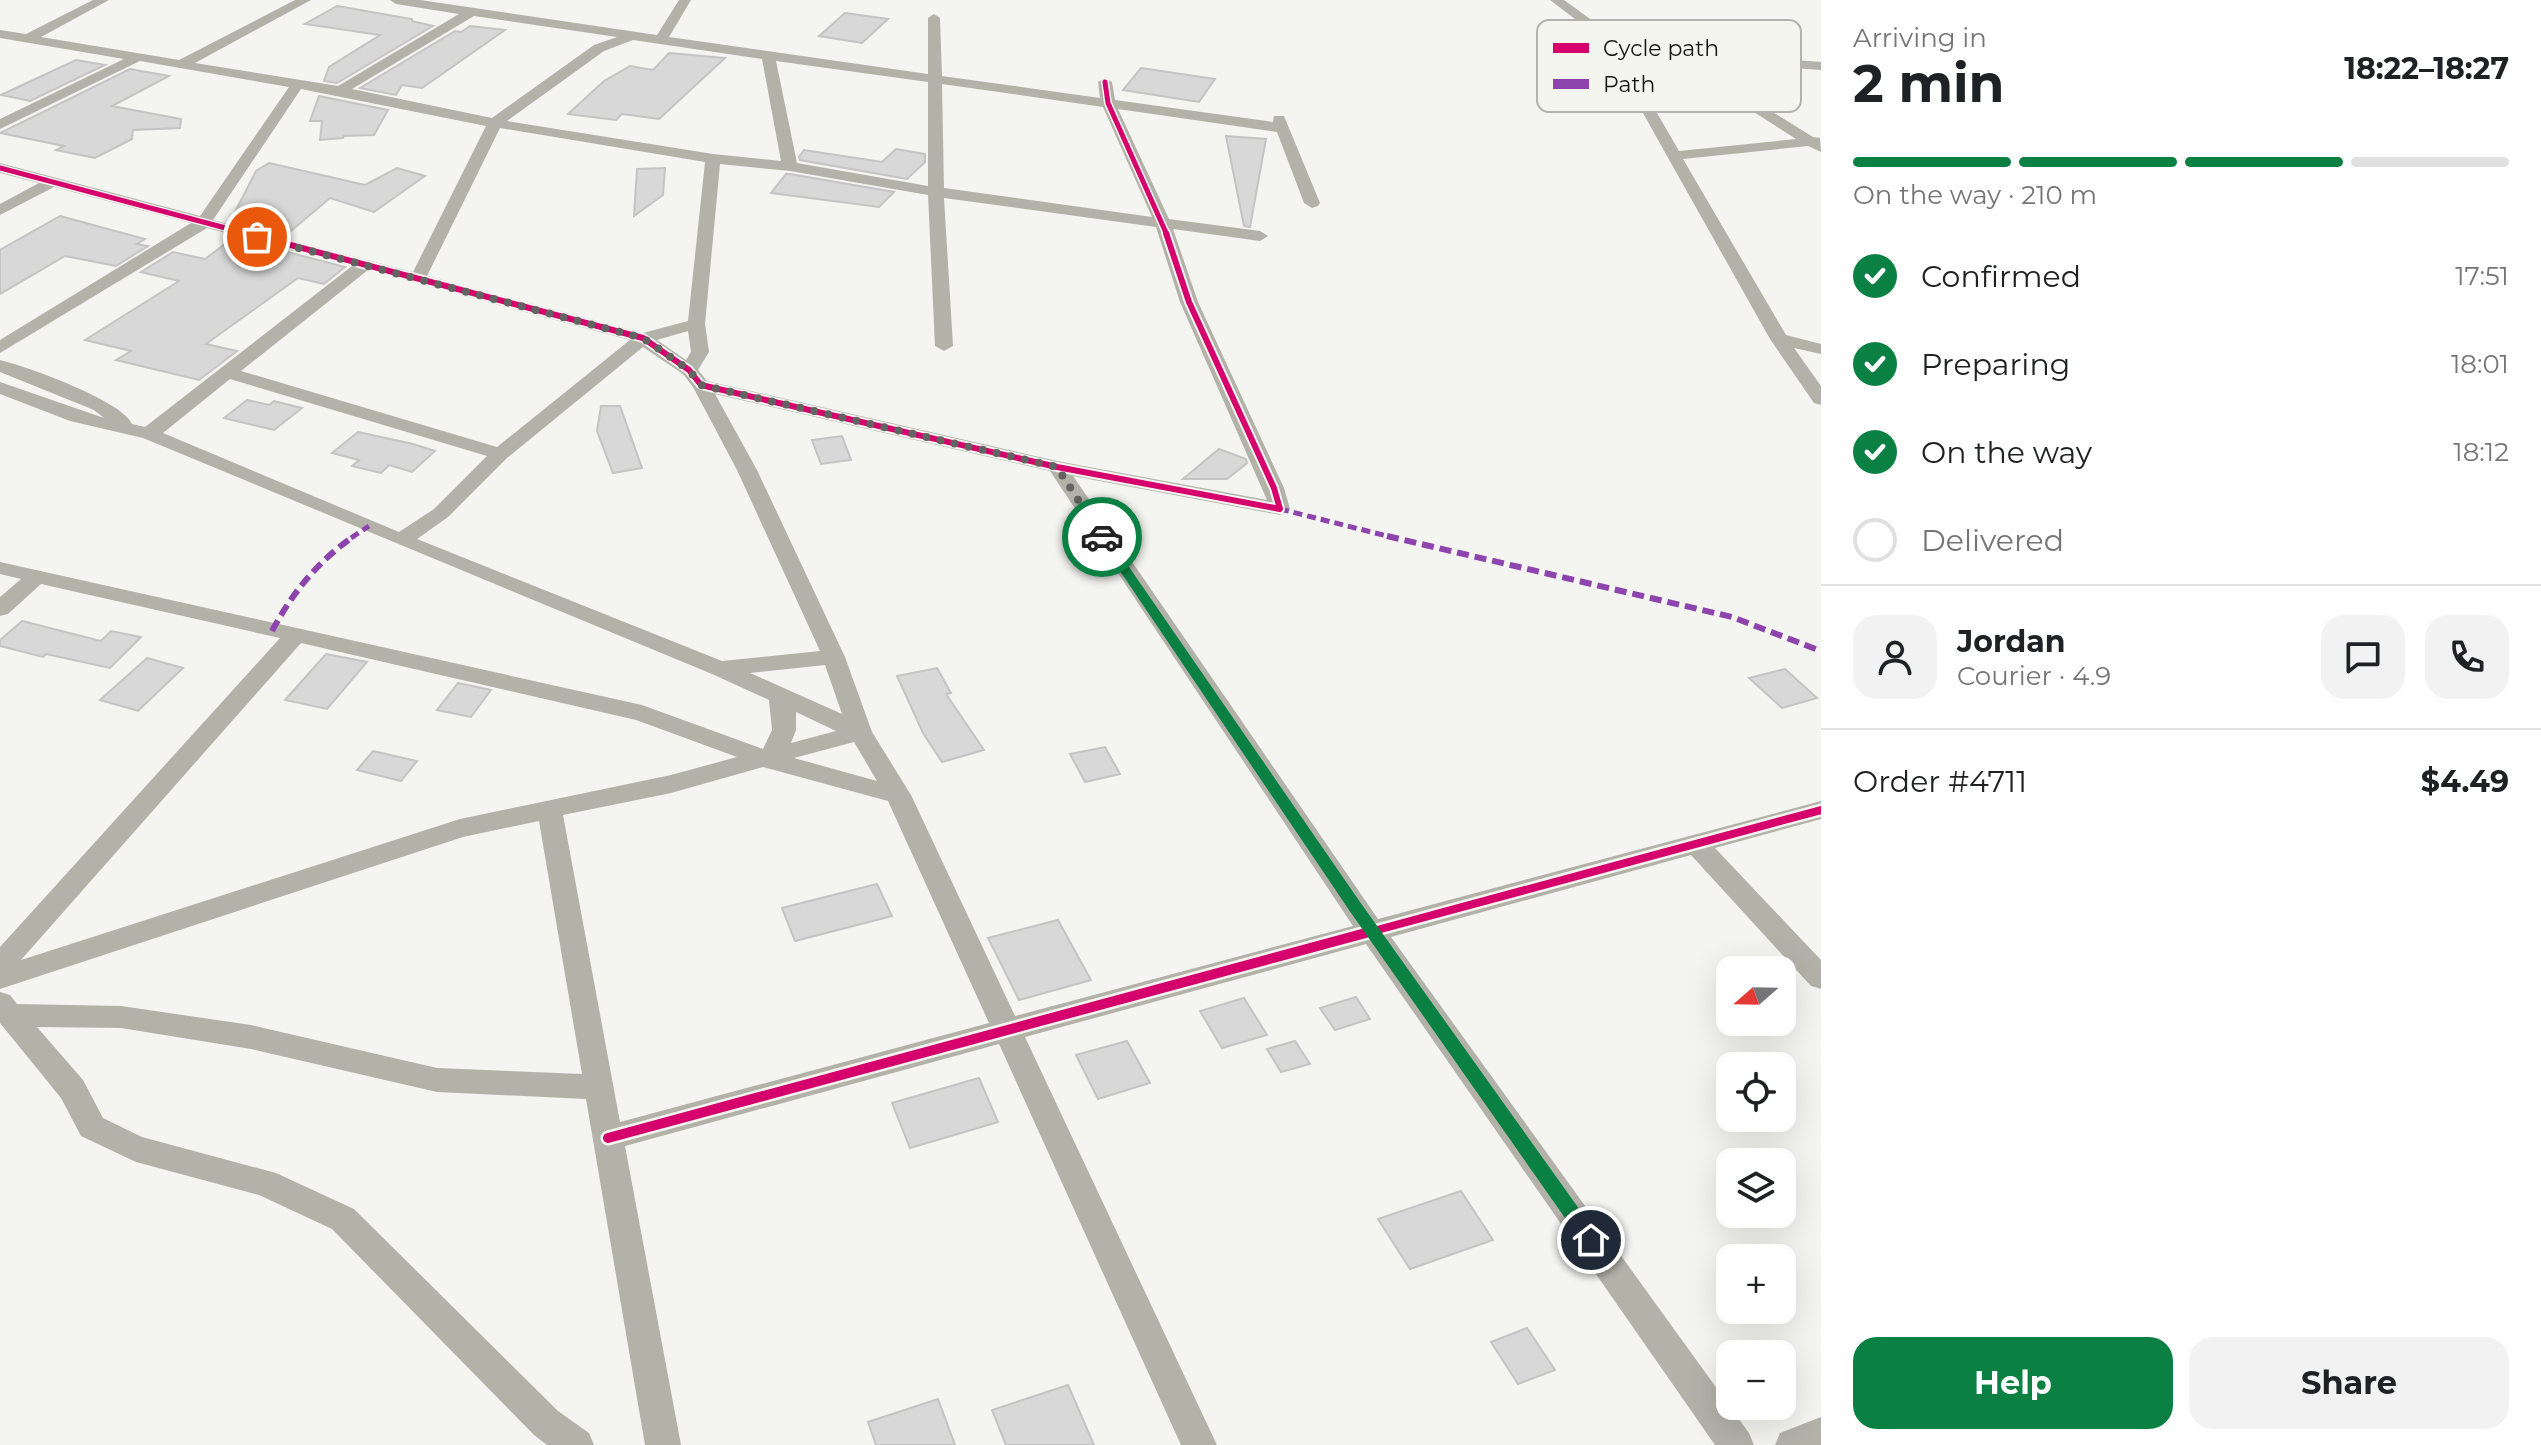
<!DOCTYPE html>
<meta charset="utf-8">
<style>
body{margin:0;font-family:Montserrat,sans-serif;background:#f2f2f2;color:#202124;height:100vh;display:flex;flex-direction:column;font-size:30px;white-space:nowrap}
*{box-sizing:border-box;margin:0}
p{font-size:26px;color:#757577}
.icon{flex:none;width:44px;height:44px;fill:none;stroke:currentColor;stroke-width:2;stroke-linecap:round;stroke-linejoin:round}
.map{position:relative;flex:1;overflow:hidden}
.side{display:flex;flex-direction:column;background:#fff;width:720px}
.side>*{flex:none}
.needle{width:52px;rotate:250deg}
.tools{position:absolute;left:1716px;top:956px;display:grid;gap:16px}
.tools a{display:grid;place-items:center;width:80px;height:80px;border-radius:16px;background:#fff;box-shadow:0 8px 32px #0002;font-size:40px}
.pin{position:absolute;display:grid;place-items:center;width:68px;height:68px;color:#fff;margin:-34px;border:4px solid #fff;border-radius:50%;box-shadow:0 2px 8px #0007}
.courier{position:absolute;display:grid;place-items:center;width:80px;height:80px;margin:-40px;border:6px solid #0b8043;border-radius:50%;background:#fff;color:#222;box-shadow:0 2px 10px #0007}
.head em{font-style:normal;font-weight:700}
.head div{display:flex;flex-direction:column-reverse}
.head{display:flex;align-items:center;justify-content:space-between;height:136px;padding:0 32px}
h1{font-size:52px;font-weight:700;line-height:60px}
.bar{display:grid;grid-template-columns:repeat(4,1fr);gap:12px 8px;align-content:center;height:96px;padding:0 32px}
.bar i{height:10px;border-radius:6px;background:#e0e0e0}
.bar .on{background:#0b8043}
.bar p{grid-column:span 4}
.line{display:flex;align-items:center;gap:20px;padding:0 32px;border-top:2px solid #e0e0e0}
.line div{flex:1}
.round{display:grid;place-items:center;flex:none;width:84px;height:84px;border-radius:24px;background:#f2f2f2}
ol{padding:0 32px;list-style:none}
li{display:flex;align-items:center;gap:24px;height:88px}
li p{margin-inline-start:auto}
li .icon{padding:8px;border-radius:50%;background:#0b8043;color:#fff;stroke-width:4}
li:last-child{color:#757577}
li i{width:44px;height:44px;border:4px solid #e0e0e0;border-radius:50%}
.button{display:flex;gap:16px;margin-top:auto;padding:16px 32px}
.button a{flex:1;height:92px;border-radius:24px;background:#0b8043;color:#fff;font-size:32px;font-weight:700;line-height:92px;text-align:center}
.button a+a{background:#f2f2f2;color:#202124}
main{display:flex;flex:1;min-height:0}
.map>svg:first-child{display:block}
</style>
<main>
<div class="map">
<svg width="1821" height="1445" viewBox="0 0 1821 1445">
<rect width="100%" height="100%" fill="#f4f4f1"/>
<!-- building -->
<g fill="#d7d8d7" stroke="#c3c4c3" stroke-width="2">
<path d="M337,6L412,19V21L433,26L337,83L324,81L329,67L380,35L305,24Z"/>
<path d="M845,13L888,19L862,43L819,36Z"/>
<path d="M470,26L505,30L422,88L402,85L396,95L360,88L455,31L461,32Z"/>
<path d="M669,53L725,58L659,119L622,114L616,120L568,114L604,81L630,66L653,70Z"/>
<path d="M76,60L105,65L30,101L1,95Z"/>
<path d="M1141,68L1215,79L1199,102L1123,90Z"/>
<path d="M130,69L169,76L112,106L181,119L180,128L133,130L132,139L95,158L56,150L64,146L0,133Z"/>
<path d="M319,96L388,110L374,135L344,136L343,138L320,140L322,121H310Z"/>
<path d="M1226,136L1266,139L1250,227L1244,226Z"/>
<path d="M896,149L925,154V162L907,179L800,160L799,157L804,150L882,162Z"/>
<path d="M269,163L365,185L397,168L425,176L374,212L330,198L285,236L249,226L269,211L235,212L256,171Z"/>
<path d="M665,168L663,195L634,216L637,169Z"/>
<path d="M786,174H790L894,192L879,207L771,193Z"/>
<path d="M60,216L145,239L137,244L148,246L116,266L65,256L0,294V250Z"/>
<path d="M233,238L345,267L324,284L298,278L206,344L237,351L199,380L116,360L131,351L85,340L179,281L141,272L173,252L205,259Z"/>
<path d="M247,400L269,405L274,401L302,408L274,430L224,418Z"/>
<path d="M601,406H620L642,468L613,473L597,431Z"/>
<path d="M358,432L413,444L435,451L412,472L389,465L381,473L352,466L359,460L332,453Z"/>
<path d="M842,436L851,460L821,464L812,440Z"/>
<path d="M1219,449L1246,459L1247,463L1227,479H1183Z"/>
<path d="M22,621L101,641L111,631L141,637L110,668L46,654L43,657L0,646V640Z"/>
<path d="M326,654L367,662L327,709L285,700Z"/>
<path d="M147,658L183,668L138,711L100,700Z"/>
<path d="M937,668L951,693L946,694L984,750L942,762L923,733L897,676Z"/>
<path d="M1785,669L1817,698L1782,708L1749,678Z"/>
<path d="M458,683L491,690L471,717L437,710Z"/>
<path d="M1105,747L1120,774L1085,782L1070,754Z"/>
<path d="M373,751L417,761L401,781L357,770Z"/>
<path d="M877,884L892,916L795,941L782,908Z"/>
<path d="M1058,920L1091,980L1019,1000L988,938Z"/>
<path d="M1356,997L1370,1019L1335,1030L1320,1008Z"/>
<path d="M1244,998L1267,1035L1222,1048L1200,1011Z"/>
<path d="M1127,1041L1150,1083L1098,1099L1076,1055Z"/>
<path d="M1295,1041L1310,1064L1281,1072L1267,1049Z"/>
<path d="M979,1078L998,1122L910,1148L892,1103Z"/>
<path d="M1461,1191L1493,1240L1410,1269L1378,1219Z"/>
<path d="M1527,1328L1555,1370L1518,1384L1491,1342Z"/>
<path d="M1068,1385L1094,1445H1006L992,1410Z"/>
<path d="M938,1399L955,1445H876L868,1422Z"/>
</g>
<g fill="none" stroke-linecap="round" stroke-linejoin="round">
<!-- minor -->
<g fill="#b3b2a9" fill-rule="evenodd">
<path d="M93,0H109L41,37L179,60L295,0H311L195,63L338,86L459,14L396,4L390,0H420L657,35L679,0H691L669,37L928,74V18L934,14L940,18L942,76L1100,98L1098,82L1105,78L1112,82L1115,100L1273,122L1274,116H1284L1320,203L1318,206L1312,208L1304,203L1277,132L1118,109L1169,219L1260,231L1268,236L1260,241L1173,229L1198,302L1284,488L1290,509L1280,515L1073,476L1378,919L1821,801V819L1715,848L1821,960V989L1811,986L1691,855L1391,937L1749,1433L1754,1445H1715L1366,944L1025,1037L1217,1445H1181L999,1044L625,1146L681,1445H645L586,1099L437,1092L251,1049L121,1028L37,1027L83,1080L103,1118L142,1137L276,1173L354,1209L558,1411L589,1433L594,1445H547L534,1435L332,1229L259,1195L136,1162L81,1136L61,1098L0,1023V992L10,995L17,1004L121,1006L251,1025L437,1068L582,1074L539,821L463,837L0,989V947L280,638L41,584L8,614L0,616V597L21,579L0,574V562L642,705L763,749L772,730L769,700L712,674L143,438L70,421L0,394V382L104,418L94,410L0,372V360C26,366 123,401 132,424L145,427L352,266L207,228L0,353V340L191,223L54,187L0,215V204L39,183L0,173V163L200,216L289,87L140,61L0,129V119L124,59L0,38V30L26,34ZM474,16L617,37L594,45L492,118L352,89ZM633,40L762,59L781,161L713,154L507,121L604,51ZM776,61L928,82V186L797,163ZM942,84L1103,107L1152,217L944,188ZM301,89L486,126L413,272L213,220ZM500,128L705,162L688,321L643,333L427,276ZM720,164L790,171L928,195L935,346L944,351L953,346L944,198L1156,227L1180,302L1267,500L1057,461L707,381L698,370L709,352L705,324ZM368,270L630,340L497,447L241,371ZM688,331L691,352L686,360L657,340ZM643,347L683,374L693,387L737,470L820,651L722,661L417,539L448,517L507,458ZM230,379L487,456L434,509L399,532L163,433ZM715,394L1050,471L1353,926L1015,1016L911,795L872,732L845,657L757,470ZM301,643L636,720L737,757L671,775L460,819L21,960ZM825,665L842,714L750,673ZM796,712L836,731L791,743L796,730ZM854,742L877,781L794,758ZM763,767L888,801L989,1023L620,1122L563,815L671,793Z"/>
<path d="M1550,0H1564L1630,48L1821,62V70L1690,61L1813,137L1820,138L1821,152L1808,146L1683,159L1786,335L1821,344V354L1794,348L1821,386V405L1814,403L1770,339L1667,156L1643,113L1621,54ZM1635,57L1671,59L1796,139L1679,151L1657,113Z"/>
<path d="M1821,1417V1445H1775L1780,1433Z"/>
</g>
<!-- quiet-far1 -->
<g stroke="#8e44ad" stroke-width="5" stroke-dasharray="9 5" stroke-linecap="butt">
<path d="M1280,509L1395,538"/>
<path d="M351,538L369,526"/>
</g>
<!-- quiet -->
<g stroke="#8e44ad" stroke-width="6" stroke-dasharray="12 6" stroke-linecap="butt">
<path d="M1387,536L1732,617L1821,651"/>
<path d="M272,631C293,592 317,562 354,536"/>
</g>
<defs>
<g id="cycleway-far3">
<path d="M1105,82L1108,103L1167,235"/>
<path d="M0,168L252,235"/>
</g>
<path id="cycleway-far2" d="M245,233L643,338L689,370L701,385L1057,467L1280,509L1274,488L1189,302L1166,233"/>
<path id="cycleway-far1" d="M1366,933L1821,810"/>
<path id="cycleway" d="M608,1138L1373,931"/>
</defs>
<!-- cycleway-far3 casing -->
<use href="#cycleway-far3" stroke="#f5f5f0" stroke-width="8"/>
<!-- cycleway-far2 casing -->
<use href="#cycleway-far2" stroke="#f5f5f0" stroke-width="10"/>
<!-- cycleway-far1 casing -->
<use href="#cycleway-far1" stroke="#f5f5f0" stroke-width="13"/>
<!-- cycleway casing -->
<use href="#cycleway" stroke="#f5f5f0" stroke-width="15"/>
<!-- cycleway-far3 -->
<use href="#cycleway-far3" stroke="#d6006c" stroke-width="5"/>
<!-- cycleway-far2 -->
<use href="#cycleway-far2" stroke="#d6006c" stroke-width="6"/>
<!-- cycleway-far1 -->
<use href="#cycleway-far1" stroke="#d6006c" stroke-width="8"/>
<!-- cycleway -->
<use href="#cycleway" stroke="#d6006c" stroke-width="10"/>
</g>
<!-- route -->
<path fill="#0b8043" d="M1098,535H1107L1360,902L1597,1234L1599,1240L1597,1245H1584L1349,910L1097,537Z"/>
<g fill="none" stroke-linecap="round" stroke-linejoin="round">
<!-- done -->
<path stroke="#636361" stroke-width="8" stroke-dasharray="0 14.4" d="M257,237L643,338L689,370L701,385L1057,467L1102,537"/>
</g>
<!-- legend -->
<rect x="1537" y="20" width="264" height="92" rx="12" fill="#f5f5f0" stroke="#b2b2ae" stroke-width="2"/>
<rect x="1553" y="43" width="36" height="10" fill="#d6006c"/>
<rect x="1553" y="79" width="36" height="10" fill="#8e44ad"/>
<g font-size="22" fill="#151513">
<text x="1603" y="56">Cycle path</text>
<text x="1603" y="92">Path</text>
</g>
</svg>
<div class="tools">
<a><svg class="needle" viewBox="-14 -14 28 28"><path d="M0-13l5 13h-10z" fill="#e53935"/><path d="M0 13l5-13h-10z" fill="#757577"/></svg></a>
<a><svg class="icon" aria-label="locate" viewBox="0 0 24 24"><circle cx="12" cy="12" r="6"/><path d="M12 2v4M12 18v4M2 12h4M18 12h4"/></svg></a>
<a><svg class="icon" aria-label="layers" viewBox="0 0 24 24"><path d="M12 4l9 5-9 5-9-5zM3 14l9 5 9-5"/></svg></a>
<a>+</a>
<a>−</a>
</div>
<div class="pin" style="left:257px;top:237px;background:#ea580c"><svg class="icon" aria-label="bag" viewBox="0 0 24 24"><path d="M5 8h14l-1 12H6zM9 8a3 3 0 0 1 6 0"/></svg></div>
<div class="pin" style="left:1591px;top:1240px;background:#1f2937"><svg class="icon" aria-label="home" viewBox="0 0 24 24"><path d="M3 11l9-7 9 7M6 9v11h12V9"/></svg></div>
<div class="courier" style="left:1102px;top:537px"><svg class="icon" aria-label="car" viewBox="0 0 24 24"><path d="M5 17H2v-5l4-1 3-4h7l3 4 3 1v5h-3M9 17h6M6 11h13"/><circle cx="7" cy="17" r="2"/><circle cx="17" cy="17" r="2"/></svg></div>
</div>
<section class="side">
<div class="head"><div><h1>2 min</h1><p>Arriving in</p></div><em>18:22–18:27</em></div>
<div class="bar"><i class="on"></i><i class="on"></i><i class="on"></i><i></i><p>On the way · 210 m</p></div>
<ol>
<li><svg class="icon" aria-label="check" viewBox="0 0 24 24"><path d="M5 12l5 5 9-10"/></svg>Confirmed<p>17:51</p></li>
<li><svg class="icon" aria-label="check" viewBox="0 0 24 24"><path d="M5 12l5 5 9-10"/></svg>Preparing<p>18:01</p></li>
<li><svg class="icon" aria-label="check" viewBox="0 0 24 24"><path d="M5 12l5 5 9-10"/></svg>On the way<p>18:12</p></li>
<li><i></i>Delivered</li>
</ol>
<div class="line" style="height:144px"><a class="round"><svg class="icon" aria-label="person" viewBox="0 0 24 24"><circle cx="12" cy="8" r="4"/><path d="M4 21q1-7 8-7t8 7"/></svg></a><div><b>Jordan</b><p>Courier · 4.9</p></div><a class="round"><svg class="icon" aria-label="chat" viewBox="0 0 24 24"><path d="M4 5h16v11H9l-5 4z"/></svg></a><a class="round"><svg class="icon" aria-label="phone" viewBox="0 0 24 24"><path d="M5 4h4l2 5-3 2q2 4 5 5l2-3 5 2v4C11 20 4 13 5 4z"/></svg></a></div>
<div class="line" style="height:104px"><div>Order #4711</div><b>$4.49</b></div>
<div class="button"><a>Help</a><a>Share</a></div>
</section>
</main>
